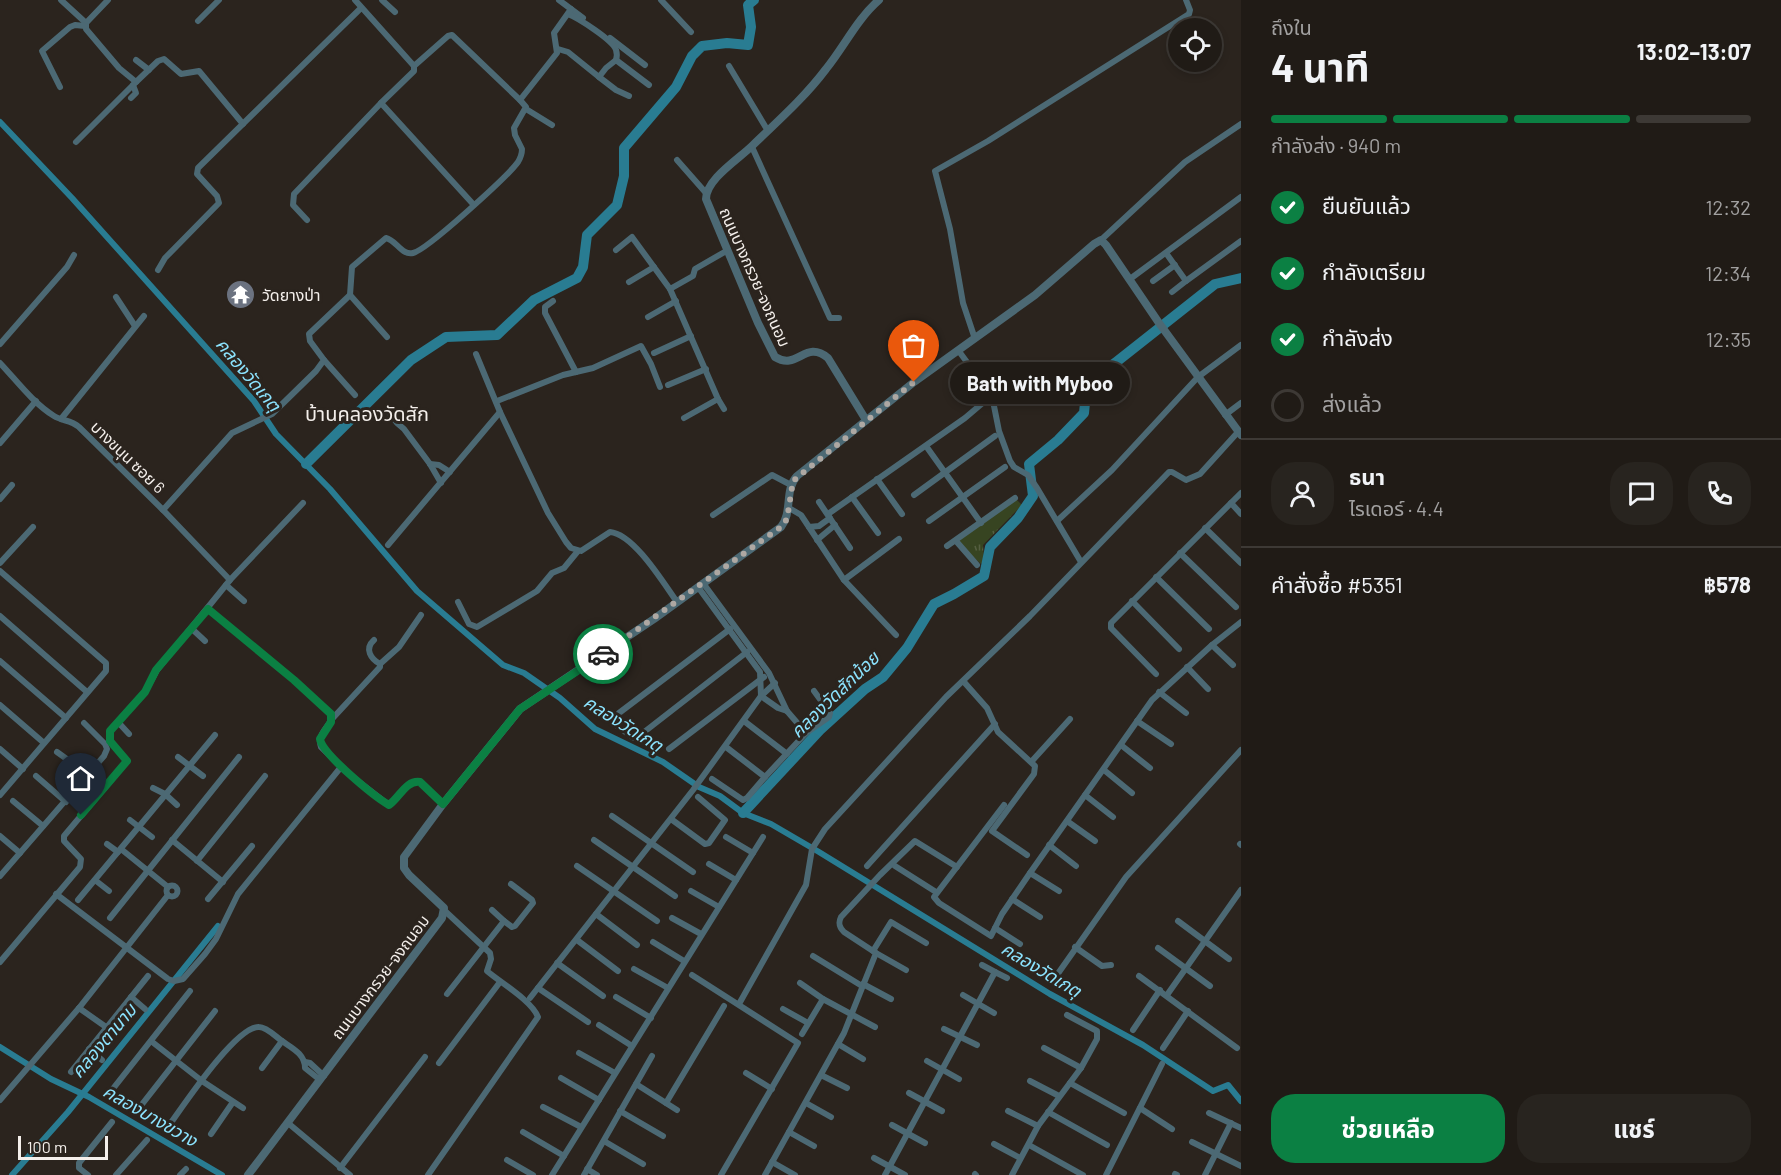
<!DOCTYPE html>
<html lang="th">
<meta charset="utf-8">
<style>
body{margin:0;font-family:Barlow,"Noto Sans Thai",sans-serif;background:#28241f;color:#f1f3f6;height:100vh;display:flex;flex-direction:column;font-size:22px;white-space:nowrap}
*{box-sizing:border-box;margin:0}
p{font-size:20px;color:#a2a1a1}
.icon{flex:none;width:33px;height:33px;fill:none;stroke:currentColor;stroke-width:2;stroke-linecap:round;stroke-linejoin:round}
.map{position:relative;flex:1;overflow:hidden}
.details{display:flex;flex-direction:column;background:#201b16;width:540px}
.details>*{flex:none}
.tools{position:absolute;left:1168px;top:18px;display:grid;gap:12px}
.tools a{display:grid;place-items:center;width:54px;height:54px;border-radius:50%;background:#201b16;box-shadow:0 3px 9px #0003,0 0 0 2px #3d3935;font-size:30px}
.scale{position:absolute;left:18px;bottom:15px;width:90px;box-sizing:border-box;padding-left:6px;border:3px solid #f4efeb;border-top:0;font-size:16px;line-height:21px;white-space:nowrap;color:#f4efeb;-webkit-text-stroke:4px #2b241e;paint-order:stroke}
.pin{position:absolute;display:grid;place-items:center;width:51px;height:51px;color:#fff;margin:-62px -26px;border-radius:50% 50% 50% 0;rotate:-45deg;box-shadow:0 0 6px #0007}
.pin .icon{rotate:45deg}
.courier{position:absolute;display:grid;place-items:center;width:60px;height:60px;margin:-30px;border:4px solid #0b8043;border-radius:50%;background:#fff;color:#222;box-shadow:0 2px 8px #0007}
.bubble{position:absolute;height:42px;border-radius:21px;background:#201b16;box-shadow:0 3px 9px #0003,0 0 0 2px #3d3935;font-size:20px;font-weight:700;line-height:42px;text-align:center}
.overview em{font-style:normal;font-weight:700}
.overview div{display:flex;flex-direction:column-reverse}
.overview{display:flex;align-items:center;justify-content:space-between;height:102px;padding:0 30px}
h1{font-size:39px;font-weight:700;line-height:45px}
.bar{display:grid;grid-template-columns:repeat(4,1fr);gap:9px 6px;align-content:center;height:72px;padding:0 30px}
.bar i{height:8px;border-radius:4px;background:#3d3935}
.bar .selected{background:#0b8043}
.bar p{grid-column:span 4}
.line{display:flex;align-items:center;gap:15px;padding:0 30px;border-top:2px solid #3d3935}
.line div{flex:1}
.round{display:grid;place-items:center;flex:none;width:63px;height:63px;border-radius:24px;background:#28241f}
ol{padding:0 30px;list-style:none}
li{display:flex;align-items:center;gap:18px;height:66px}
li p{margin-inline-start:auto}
li .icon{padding:6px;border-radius:50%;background:#0b8043;color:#fff;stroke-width:4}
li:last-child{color:#a2a1a1}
li i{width:33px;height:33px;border:3px solid #3d3935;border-radius:50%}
.cta{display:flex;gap:12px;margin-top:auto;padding:12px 30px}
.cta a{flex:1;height:69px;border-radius:24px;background:#0b8043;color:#fff;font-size:24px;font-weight:700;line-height:69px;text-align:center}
.cta a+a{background:#28241f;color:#f1f3f6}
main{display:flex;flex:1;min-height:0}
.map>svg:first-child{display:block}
</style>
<main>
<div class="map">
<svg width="1241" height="1175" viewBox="0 0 1241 1175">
<defs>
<pattern id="park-tufts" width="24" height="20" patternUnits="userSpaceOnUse" patternTransform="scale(1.5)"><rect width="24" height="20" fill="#374421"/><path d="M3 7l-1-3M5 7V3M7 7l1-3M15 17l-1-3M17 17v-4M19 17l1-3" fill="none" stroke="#555f41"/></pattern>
</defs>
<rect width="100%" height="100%" fill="#2b241e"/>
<!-- park -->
<path fill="url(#park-tufts)" d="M1015,498L1022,505L983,545L984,560L981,564L954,539Z"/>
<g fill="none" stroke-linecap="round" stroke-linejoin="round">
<!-- canal -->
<g stroke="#297c92" stroke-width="6">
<path d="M0,122L72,198L254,401L276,434L330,489L417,591L503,665L524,673L560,698L595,729L663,762L699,787L720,796L743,813L771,824L819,852L1050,994L1143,1045L1213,1091L1228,1085L1241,1101"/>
<path d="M0,1047L51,1079L89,1097L222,1175"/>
<path d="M12,1175L68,1112L218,926"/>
</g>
<!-- river -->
<g stroke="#297c92" stroke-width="10">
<path d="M306,464L411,360L446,337L497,335L534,300L577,278L583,267L587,235L617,205L624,176V148L676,87L692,56L702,46L727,43L748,45L751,27L748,5L754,0"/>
<path d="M743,813L820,730L865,689L883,677L907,648L934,604L954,594L984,576L990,547L1018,518L1033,496L1029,464L1058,440L1084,413L1087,382L1115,363L1215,284L1241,278"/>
</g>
<!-- minor -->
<g stroke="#4c6974" stroke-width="6">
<path d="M61,0L86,23V29L119,68L136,82L158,61L164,59L181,74L199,71L243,124"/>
<path d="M355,0L414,66V71L381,103L473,204"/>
<path d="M382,0L395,12"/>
<path d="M559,0L583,18"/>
<path d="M661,0L691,32"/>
<path d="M198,21L219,0"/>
<path d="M86,23L108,0"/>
<path d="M610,38L645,65"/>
<path d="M558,49L568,52L599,77L606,68L616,60C617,57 617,53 616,50C613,40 578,18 568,14"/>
<path d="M136,60L149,70"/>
<path d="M616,60L649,85"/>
<path d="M414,66L448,36L452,35L520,100"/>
<path d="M729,66L768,131"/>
<path d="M599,77L616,90L629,96"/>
<path d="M60,87L42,51L70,27L75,25L85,26"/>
<path d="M131,98L136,93L133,85"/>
<path d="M526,109L552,125"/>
<path d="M76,142L136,82"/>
<path d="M752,147L830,318H839"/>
<path d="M677,160L706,193"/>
<path d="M307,220L293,205L294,194L381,103"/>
<path d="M1101,240L1185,162L1241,124"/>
<path d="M616,250L632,237L670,289L693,276L695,269L728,250"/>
<path d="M1166,253L1186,281L1241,241"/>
<path d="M158,270L165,258L219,203L217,196L197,174L198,168L361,8"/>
<path d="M1130,279L1241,197"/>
<path d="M1153,281L1175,265"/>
<path d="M629,282L654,267"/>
<path d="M670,289L718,399L684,418"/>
<path d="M1172,292L1186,281"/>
<path d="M350,295L387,337"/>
<path d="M116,297L135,326"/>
<path d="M553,301L545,307V313L576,372"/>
<path d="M648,317L676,301"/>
<path d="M975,339L963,303L950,229L935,171L988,141L1189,14L1190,10L1186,0"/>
<path d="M0,344L67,267L74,255"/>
<path d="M958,350L992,396L999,431L1010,461L1014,467L1028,475L1037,488L1081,562"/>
<path d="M654,353L691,336"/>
<path d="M476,354L500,412L548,513L566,542L571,548L581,551L610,532C634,534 664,584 677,602"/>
<path d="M324,360L355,395"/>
<path d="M0,363C17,381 33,403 54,416C62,421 71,420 79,427L163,510L230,580"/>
<path d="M668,385L706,369"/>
<path d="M718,399L724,409"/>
<path d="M497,401L563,375L593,368L641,346L651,364L660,387"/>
<path d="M390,414L397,423L404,429L430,464L441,483"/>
<path d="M1225,415L1241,403"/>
<path d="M61,419L144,316"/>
<path d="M0,443L36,401"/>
<path d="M926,446L981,523"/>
<path d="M430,464L439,465L450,472"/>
<path d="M877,479L902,514"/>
<path d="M914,495L995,436"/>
<path d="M852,497L878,533"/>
<path d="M0,499L12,485"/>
<path d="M819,502L850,548"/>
<path d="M1231,503L1241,514"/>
<path d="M789,508L801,515L844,580L896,635"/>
<path d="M163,510L232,433L272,414L316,371L324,360L310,341L309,334L350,295L352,267L386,238C396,240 402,256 413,253C427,250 508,176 518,162C521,157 522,154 522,149L515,135L514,128L526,107L520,100L557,53L554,33L571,9"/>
<path d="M828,514L965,418L985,401"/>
<path d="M713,515L772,475L791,485"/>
<path d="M929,521L1005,467"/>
<path d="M1057,521L1112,470L1198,377L1241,345"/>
<path d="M809,527L819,526L830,518"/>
<path d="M1205,528L1241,563"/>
<path d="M817,540L835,525"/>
<path d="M956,541L977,565"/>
<path d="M388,545L500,412"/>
<path d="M947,546L1015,498"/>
<path d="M1180,553L1236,607"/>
<path d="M0,563L33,527"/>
<path d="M0,571L106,663V671L0,795"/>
<path d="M1156,577L1209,629"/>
<path d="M844,580L899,539"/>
<path d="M703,583L769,673L787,711"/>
<path d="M226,585L244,601"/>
<path d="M698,587L760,672L761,696"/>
<path d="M1132,601L1179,649"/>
<path d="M458,602L469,624L477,627L537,591L552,573L564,568L578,551"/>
<path d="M208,609L294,680L331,714L332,719C327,728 317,735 321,747L349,774L389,805C400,798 406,779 420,782L443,804"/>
<path d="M0,616L87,692"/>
<path d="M191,628L205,641"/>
<path d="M730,629L619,713L616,717L617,726L634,738L639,736L747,652"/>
<path d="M1212,645L1233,665"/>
<path d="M0,661L66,718"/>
<path d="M380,664L399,647L421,615"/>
<path d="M1187,667L1208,689"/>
<path d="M1156,674L1111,628V623L1241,493"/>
<path d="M964,682L987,708L998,732L1035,766L1034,774L992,831L1027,855"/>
<path d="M1159,692L1186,713"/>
<path d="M761,696L778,708L787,711L806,733L829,717L830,713L814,691"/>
<path d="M0,705L44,743"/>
<path d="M332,719L380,667V664C371,659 364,649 374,640"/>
<path d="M744,721L787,754"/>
<path d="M1137,721L1171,744"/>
<path d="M118,722L129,734"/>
<path d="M1121,745L1150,768"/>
<path d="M0,749L23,769"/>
<path d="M669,749L764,677"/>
<path d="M57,752L89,775"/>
<path d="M178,757L203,776"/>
<path d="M1032,761L1070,719"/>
<path d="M1104,770L1132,793"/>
<path d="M36,776L66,802"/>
<path d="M765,777L806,733"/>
<path d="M712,779L743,800L747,798L765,777L726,747"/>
<path d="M153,788L165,794L177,805"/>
<path d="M1085,795L1113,817"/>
<path d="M13,801L43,826"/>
<path d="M1004,805L934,897L939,903L991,936L1002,914L1030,873L1152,700L1212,645L1241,622"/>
<path d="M612,816L693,872"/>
<path d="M671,819L705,844L709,843L725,820L698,797"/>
<path d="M130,820L152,837"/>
<path d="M1067,821L1095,841"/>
<path d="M0,836L20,853"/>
<path d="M726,837L753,853"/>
<path d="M172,840L223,882"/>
<path d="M594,840L675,896"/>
<path d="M107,844L118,852"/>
<path d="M1240,844L1241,845"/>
<path d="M1049,845L1076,866"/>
<path d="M121,849L168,887"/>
<path d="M197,861L265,776"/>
<path d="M709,864L736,880"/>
<path d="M577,866L657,921"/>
<path d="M867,866L995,724"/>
<path d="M895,866L936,892"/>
<path d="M1030,873L1059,891"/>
<path d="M0,876L104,756L107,749L105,744L84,723"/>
<path d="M95,880L109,891"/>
<circle cx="172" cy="891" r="5.5"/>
<path d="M691,891L719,907"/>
<path d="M56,894L168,979L174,981L183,979L205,954L216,939L238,894L341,767"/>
<path d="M208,899L252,846"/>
<path d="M1012,899L1040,917"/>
<path d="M78,900L215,735"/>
<path d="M596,914L637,945"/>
<path d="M110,918L239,757"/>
<path d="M672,918L701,934"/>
<path d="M504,921L512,927L515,926L533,903L532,900L511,884"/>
<path d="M1178,921L1229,959"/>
<path d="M995,928L1020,944"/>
<path d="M577,940L618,971"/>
<path d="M653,942L684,961"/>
<path d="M1075,947L1102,966L1111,965"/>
<path d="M1158,948L1210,986"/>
<path d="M873,951L891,922L926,943"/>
<path d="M876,953L906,970"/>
<path d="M813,956L862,986"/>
<path d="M0,962L80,867L81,859L64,841V836L127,761L110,741V731L145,692L157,670L230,580L303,503"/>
<path d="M557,963L603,996"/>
<path d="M982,965L995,972"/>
<path d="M634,969L668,988"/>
<path d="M692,975L798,1043L721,1175"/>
<path d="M1139,976L1237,1048"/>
<path d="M1052,982L1126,877L1241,750"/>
<path d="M800,983L823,999"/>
<path d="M863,984L891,999"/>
<path d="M538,988L588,1022"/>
<path d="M447,994L504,921L492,910"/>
<path d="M963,995L994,1013"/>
<path d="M1167,995L1241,890"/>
<path d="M131,997L145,1009"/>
<path d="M616,997L651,1018"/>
<path d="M530,998L693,790L761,696L775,683"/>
<path d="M739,1004L806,885L812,849L825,829L946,697L1030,616L1169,472H1172L1186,480L1200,474L1238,432"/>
<path d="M79,1008L106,1027"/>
<path d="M783,1009L808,1023"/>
<path d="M599,1025L632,1046"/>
<path d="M944,1029L977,1045"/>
<path d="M1133,1030L1160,990"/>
<path d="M802,1034L823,999L875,1027"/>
<path d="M151,1041L202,1081L243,1108"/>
<path d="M838,1044L863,1059"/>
<path d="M1044,1048L1081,1068"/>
<path d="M1163,1048L1188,1011"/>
<path d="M89,1049L102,1060"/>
<path d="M579,1053L615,1073"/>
<path d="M927,1061L959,1079"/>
<path d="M305,1062L310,1063L324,1076"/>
<path d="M439,1063L500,982"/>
<path d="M262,1068L282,1041"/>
<path d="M71,1072L148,976"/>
<path d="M746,1073L772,1089"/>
<path d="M821,1075L847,1088"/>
<path d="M561,1078L599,1100"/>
<path d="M1030,1081L1059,1096"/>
<path d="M1070,1083L1124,1113"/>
<path d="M636,1084L677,1110"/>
<path d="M909,1093L942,1111"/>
<path d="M108,1095L190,991"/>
<path d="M0,1100L79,1008L168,895"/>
<path d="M666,1103L724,1006"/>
<path d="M806,1103L831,1117"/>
<path d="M543,1107L581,1127"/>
<path d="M1140,1108L1172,1129"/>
<path d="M620,1111L663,1136"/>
<path d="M1008,1111L1038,1126"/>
<path d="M136,1112L215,1011"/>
<path d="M1048,1112L1107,1145"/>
<path d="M1209,1113L1241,1128"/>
<path d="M288,1123L350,1175"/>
<path d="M892,1125L925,1143"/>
<path d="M165,1131C180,1111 235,1026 259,1027C267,1027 276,1037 282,1041C292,1048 305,1054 305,1068L320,1080"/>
<path d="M523,1132L564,1156"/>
<path d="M789,1132L814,1146"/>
<path d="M211,1134L233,1102"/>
<path d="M604,1141L643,1164"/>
<path d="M1192,1142L1241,1166"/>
<path d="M994,1144L1020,1158"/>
<path d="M1029,1145L1083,1175"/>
<path d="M874,1158L905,1175"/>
<path d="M507,1160L533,1175"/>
<path d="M772,1162L795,1175"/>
<path d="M340,1168L425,1057"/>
<path d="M587,1169L597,1175"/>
<path d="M975,1174L976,1175"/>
<path d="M1175,1174L1177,1175"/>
<path d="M88,1175L79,1168V1163L112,1122"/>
<path d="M116,1175L147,1140"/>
<path d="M180,1175L186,1169"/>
<path d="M428,1175L538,1017C532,1001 501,983 487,971L491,959L490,953L445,911"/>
<path d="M552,1175L763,837"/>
<path d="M584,1175L652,1056"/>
<path d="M765,1175L844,1033L876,953L844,932C839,927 838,923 841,917L880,875L915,841L957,867"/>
<path d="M885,1175L995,972L1007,978"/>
<path d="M1012,1175L1038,1126L1081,1068L1097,1039V1031L1067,1015"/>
<path d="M1106,1175L1162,1064"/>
<path d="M1205,1175L1231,1123"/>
</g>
<!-- tertiary -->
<g stroke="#4c6974" stroke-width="8">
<path d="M866,420L828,358C805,339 798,371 775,357L758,323L706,199C706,179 739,159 753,145C778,121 805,97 826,69C844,47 857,19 879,0"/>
<path d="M248,1175L442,918L444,908L409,875L404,868V857L443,804L520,709L654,619L781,527C793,512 784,490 797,476L914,382L1035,295L1094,244L1101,240L1106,245L1159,323L1241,435"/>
</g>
</g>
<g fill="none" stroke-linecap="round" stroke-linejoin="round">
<!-- done -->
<path stroke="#aea8a3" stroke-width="6" stroke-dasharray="0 10.8" d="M603,654L781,527L787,519L793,481L914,382"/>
<!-- route -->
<path stroke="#0b8043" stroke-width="8" d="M81,815L127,761L110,741V731L145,692L156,670L208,609L294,680L331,714V722L320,739C322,754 375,797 389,805C400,797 406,780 420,782L443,804L520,709L603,654"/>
</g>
<!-- icons -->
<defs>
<symbol id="temple-disc" viewBox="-11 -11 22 22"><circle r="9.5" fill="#6b7280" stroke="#2b241e"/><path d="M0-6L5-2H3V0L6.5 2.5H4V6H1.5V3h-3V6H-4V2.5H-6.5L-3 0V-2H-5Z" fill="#fff"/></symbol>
</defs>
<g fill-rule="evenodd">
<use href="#temple-disc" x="224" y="278" width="33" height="33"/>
</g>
<g text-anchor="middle" stroke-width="6" stroke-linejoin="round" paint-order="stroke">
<!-- street labels -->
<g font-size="16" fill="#f4efeb" stroke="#2b241e">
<text transform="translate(755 277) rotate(66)" y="6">ถนนบางกรวย-จงถนอม</text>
<text transform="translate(128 457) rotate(44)" y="6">บางขนุน ซอย 6</text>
<text transform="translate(380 977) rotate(-53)" y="6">ถนนบางกรวย-จงถนอม</text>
</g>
<!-- poi labels -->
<g font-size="16" fill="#f4efeb" stroke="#2b241e" text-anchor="start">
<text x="262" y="301">วัดยางป่า</text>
</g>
<!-- water labels -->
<g font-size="18" font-style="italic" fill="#8ce3fe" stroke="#2b241e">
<text transform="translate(248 375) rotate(50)" y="6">คลองวัดเกตุ</text>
<text transform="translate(835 695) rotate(-44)" y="6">คลองวัดสักน้อย</text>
<text transform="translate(623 724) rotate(32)" y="6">คลองวัดเกตุ</text>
<text transform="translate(1041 970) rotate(31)" y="6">คลองวัดเกตุ</text>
<text transform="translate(104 1041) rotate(-50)" y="6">คลองตานาม</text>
<text transform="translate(150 1116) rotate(30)" y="6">คลองบางขวาง</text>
</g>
<!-- quarter labels -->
<g font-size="20" fill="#f4efeb" stroke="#2b241e">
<text x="367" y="421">บ้านคลองวัดสัก</text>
</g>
</g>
</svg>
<div class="tools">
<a><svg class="icon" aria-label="locate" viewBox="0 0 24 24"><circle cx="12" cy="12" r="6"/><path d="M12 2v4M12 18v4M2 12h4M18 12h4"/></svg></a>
</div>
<div class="scale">100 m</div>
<div class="pin" style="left:914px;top:382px;background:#ea580c"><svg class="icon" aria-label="bag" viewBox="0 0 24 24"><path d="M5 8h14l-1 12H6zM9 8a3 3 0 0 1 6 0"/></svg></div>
<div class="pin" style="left:81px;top:815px;background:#1f2937"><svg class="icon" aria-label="home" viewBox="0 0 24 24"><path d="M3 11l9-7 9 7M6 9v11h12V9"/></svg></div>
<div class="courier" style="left:603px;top:654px"><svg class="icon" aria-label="car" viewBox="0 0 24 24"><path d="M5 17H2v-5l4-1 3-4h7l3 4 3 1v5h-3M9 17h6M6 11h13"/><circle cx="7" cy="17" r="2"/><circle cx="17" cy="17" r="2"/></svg></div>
<div class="bubble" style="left:950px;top:362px;width:180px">Bath with Myboo</div>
</div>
<section class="details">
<div class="overview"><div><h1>4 นาที</h1><p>ถึงใน</p></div><em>13:02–13:07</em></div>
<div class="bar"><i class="selected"></i><i class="selected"></i><i class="selected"></i><i></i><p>กำลังส่ง · 940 m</p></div>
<ol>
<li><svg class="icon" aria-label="check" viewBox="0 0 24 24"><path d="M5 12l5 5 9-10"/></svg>ยืนยันแล้ว<p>12:32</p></li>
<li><svg class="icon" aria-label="check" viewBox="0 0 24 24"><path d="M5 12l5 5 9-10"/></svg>กำลังเตรียม<p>12:34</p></li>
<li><svg class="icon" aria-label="check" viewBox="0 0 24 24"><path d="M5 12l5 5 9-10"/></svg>กำลังส่ง<p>12:35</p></li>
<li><i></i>ส่งแล้ว</li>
</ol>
<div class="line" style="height:108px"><a class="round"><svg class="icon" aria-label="person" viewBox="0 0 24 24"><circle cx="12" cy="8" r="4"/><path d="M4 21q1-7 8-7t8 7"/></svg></a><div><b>ธนา</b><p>ไรเดอร์ · 4.4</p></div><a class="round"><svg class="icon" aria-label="chat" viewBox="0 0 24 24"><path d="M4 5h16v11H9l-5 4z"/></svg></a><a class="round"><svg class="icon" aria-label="phone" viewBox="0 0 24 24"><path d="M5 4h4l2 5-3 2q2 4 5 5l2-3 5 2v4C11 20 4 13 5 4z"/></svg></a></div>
<div class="line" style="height:78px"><div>คำสั่งซื้อ #5351</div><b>฿578</b></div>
<div class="cta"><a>ช่วยเหลือ</a><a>แชร์</a></div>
</section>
</main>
